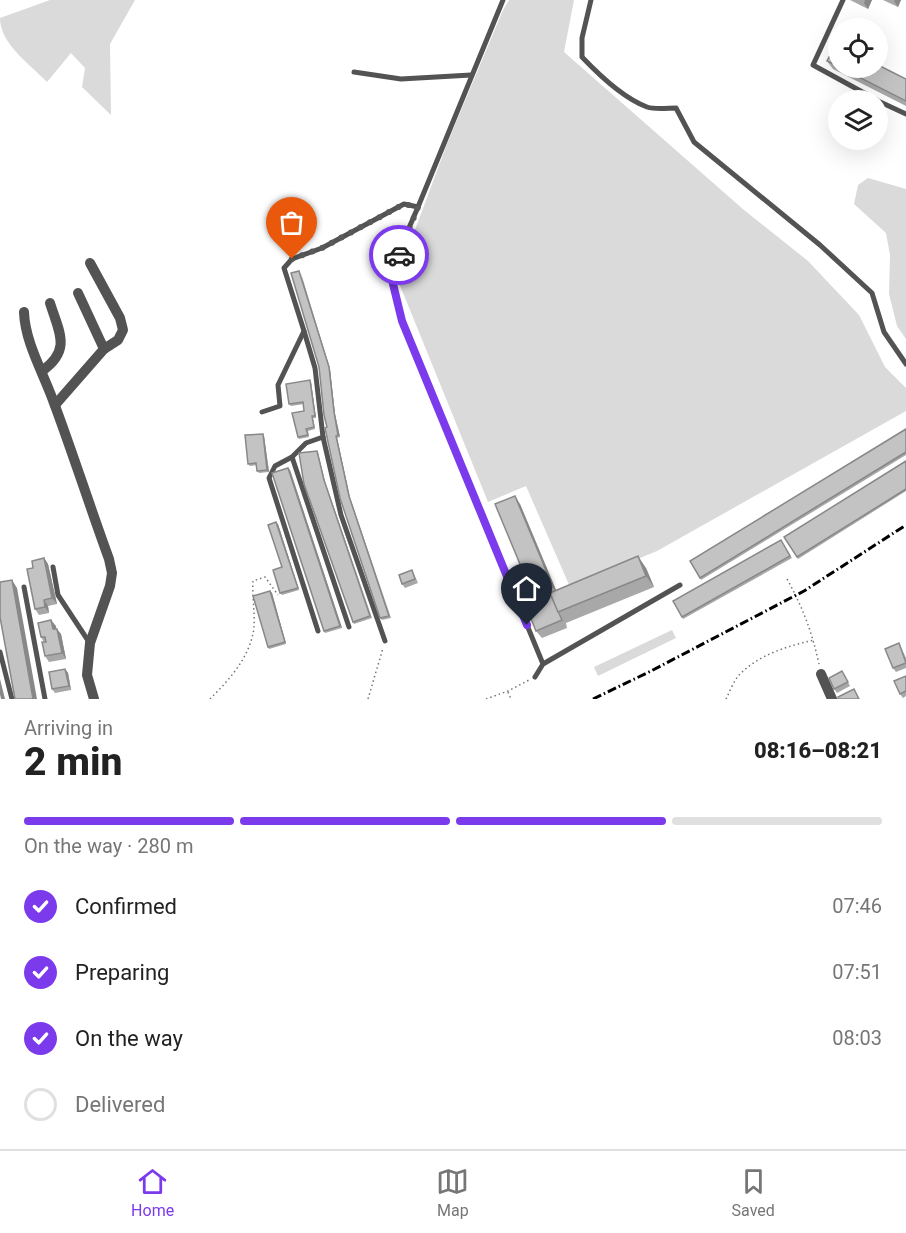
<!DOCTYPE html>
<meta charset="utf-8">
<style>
body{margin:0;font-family:Roboto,sans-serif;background:#f6f6f6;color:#222;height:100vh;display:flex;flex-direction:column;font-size:22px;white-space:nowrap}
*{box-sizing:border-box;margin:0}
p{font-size:20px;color:#767676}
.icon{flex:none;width:33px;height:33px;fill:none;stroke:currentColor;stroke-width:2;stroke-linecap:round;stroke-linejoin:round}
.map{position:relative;height:699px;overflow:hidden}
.side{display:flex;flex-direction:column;background:#fff;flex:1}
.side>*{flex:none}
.tools{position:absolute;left:828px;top:18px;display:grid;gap:12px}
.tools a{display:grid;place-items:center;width:60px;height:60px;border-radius:50%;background:#fff;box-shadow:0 6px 24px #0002;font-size:30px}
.pin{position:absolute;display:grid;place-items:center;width:51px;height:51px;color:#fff;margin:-62px -26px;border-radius:50% 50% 50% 0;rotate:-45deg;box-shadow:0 0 6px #0007}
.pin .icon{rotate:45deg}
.courier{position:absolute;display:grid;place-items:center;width:60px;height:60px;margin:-30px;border:4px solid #7c3aed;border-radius:50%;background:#fff;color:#222;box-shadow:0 2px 8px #0007}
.summary em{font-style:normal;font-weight:800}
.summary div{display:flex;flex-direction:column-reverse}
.summary{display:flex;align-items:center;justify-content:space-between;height:102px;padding:0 24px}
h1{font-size:39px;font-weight:800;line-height:45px}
.bar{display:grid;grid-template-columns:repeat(4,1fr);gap:9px 6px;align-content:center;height:72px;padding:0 24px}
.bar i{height:8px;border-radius:4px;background:#e0e0e0}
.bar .active{background:#7c3aed}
.bar p{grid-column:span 4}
ol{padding:0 24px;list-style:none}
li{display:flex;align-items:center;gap:18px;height:66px}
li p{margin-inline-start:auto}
li .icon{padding:6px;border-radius:50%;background:#7c3aed;color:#fff;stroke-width:4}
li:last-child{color:#767676}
li i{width:33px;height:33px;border:3px solid #e0e0e0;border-radius:50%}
.menu{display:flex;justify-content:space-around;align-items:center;height:84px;border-top:2px solid #e0e0e0;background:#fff;font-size:16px;color:#767676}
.menu a{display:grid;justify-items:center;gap:3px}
.menu .active{color:#7c3aed}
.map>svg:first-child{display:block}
</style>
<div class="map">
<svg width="906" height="699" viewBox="0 0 906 699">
<rect width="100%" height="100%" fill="#fff"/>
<!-- green -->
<g fill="#dadada">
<path d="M50,0H135L110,44L111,115L82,87L85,68L71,53L47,82C30,64 0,44 0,18Z"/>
<path d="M509,0H574L564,52L744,210L808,261L859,315L885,367L906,388V411L657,551L570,587L526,486L488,502L397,278L447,144L503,10Z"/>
<path d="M868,178L906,189V339L897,326L889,294L890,255L886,233L854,204L858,185Z"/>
<path d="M672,630L676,638L598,676L594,667Z"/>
</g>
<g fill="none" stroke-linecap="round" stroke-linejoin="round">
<!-- path -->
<g stroke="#757575" stroke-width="1.5" stroke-dasharray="1.5 3" stroke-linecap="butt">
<path d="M787,579C803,608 812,632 819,664"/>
<path d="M508,692L511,699"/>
<path d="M210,699C230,679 250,657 254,628C255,613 252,596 253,581L265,577L278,595"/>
<path d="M368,699L383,648"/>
<path d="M486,699L508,691L529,680"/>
<path d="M726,699C730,691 734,680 740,674C760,654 788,646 814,640"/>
</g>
<!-- lane -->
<g stroke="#535353" stroke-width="5">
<path d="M591,0L582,38V57C600,76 623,98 647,107C656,110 668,108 676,108L694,142L820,245L872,293L884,332L906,364"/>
<path d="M843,0L813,65L877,100"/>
<path d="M354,72L401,79L471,75"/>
<path d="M878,101L906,114"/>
<path d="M418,207L399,251L393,284L402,321L543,664"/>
<path d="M304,331L315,368L323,437L341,515L385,641"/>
<path d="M262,412L280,406L278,385L304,331L284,268L292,259L322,248L404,204L418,207L503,0"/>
<path d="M292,457L349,627"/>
<path d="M53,567L58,595L89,642"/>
<path d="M24,587L45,699"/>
<path d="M318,631L269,478L275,466L292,457L306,443L323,437"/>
<path d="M0,652L12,699"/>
<path d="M535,677L543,664L680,585"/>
</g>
<!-- street -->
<g stroke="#535353" stroke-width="10">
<path d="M78,293L104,349"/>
<path d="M24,312C25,343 44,374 54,403C73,454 90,507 109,559L112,573L110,586L90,643L87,675L94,699"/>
<path d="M42,371C72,350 59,332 50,303"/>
<path d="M55,405L104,349L118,340L123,330L120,318L90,263"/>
<path d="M821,674L832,699"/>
</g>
<!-- rail -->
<path stroke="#000" stroke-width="3" stroke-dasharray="9 3 1.5 3" stroke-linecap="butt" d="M593,699L651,671L804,591L906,525"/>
</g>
<!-- wall -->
<g fill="#a8a8a8">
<path d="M850,0H872L868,9Z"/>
<path d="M883,0H901L898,7Z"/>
<path d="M838,45V68H878L906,79V106L833,69L827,61Z"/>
<path d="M301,273L330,369L335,414L340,437L337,438L350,498L391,618L382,620L380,618L327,427L319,367Z"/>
<path d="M310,380L311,382L316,418H313L315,429L308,431L309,437L299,439L298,437L304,411V404L291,406L289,404Z"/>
<path d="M906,429V455L701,580L700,578Z"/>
<path d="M263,434L264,436L269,472L259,473L257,471V465L250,466L248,464Z"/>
<path d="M317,451L318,453L325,482L372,618L354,624L353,622Z"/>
<path d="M906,461V491L798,559L784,537Z"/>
<path d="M290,470L342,628L325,633L324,631Z"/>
<path d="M520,504L556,590L646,568L654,587L566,623L567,628L542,638L536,631Z"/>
<path d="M278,524L299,590L282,595L280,593L282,567Z"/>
<path d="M781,540L792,558L683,619L673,601Z"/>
<path d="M44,558L48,564L57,604L48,606L49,613L39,615L35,609L33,568Z"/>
<path d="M412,570L414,574L418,583L405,588L402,584Z"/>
<path d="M270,591L272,593L286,644L269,649L268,647Z"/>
<path d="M56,626V629L61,634L66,659L49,662L45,656L44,642L41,637Z"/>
<path d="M899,643L906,658V668L896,672L893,668Z"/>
<path d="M65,669L68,673L71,690L55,693L52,689Z"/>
<path d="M842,671L850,686L837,693L834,689Z"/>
<path d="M906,676V696L903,698L900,694Z"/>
</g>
<!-- shaded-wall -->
<g fill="#888">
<path d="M865,0H872L868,9L864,3Z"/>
<path d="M895,0H901L898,7L894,1Z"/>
<path d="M299,271L330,369L335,414L340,437L338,435Z"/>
<path d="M310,380L311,382L316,418L315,416Z"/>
<path d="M263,434L264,436L269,472L267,470Z"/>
<path d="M336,436L337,438L350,498L391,618L349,496Z"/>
<path d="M317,451L318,453L325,482L372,618L324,480Z"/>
<path d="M288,468L290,470L342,628L340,626Z"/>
<path d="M515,496L520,504L558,595L553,587Z"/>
<path d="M276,522L278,524L299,590L298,588Z"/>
<path d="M638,556L646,568L654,587L646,576Z"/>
<path d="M44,558L48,564L57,604L52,598Z"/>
<path d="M12,580L17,588L37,699H33Z"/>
<path d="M270,591L272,593L286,644L285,642Z"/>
<path d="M44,600L48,606L49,613L45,607Z"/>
<path d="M51,620L56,626L57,635L53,629Z"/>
<path d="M57,629L61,634L66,659L62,653Z"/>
<path d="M65,669L68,673L71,690L69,686Z"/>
<path d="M0,679L5,699H1L0,694Z"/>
</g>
<!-- building -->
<g fill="#c3c3c3" stroke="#888" stroke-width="1.5">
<path d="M836,44L838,45V66L827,61Z"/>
<path d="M878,65L906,79V101L841,68H878Z"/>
<path d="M299,271L329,367L334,412L338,435L336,436L349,496L389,616L380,618L340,498L325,428L327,427L324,415L319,367L291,273Z"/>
<path d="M310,380L315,416H312L314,427L306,429L308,435L298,437L292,413L304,411L303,402L289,404L286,384Z"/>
<path d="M906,429V452L700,578L690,561Z"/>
<path d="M263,434L267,470L257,471L256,463L248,464L245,435Z"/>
<path d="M317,451L324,480L370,616L353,622L304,484L299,453Z"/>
<path d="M906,461V489L797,557L784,537Z"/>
<path d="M288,468L340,626L324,631L272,473Z"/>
<path d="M515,496L553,587L549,589L551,592L550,593L562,620L536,631L522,597L532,593L495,504Z"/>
<path d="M276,522L298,588L280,593L273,570L282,567L268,525Z"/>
<path d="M781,540L790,556L682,617L673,601Z"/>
<path d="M638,556L646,576L558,612L550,593Z"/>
<path d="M44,558L52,598L44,600L45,607L35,609L27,569L33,568L32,561Z"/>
<path d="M412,570L415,579L402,584L399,575Z"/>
<path d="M12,580L33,699H15L0,617V582Z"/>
<path d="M270,591L285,642L268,647L253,596Z"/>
<path d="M51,620L53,629H57L62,653L45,656L42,642H46L45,637H41L38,623Z"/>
<path d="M899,643L906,663L893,668L885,649Z"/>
<path d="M65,669L69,686L52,689L49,672Z"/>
<path d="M842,671L848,682L834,689L829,678Z"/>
<path d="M906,676V691L900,694L894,681Z"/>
<path d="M854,689L859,699H838V697Z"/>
</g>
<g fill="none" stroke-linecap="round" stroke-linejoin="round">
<!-- done -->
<path stroke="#595959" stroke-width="6" stroke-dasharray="0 10.8" d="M292,259L322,248L404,204L418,207L399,255"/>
<!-- route -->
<path stroke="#7c3aed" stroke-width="8" d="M399,255L393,284L402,321L527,625"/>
</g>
</svg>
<div class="tools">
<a><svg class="icon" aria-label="locate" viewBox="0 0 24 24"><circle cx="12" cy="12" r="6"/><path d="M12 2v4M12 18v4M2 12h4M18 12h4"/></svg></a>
<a><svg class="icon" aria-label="layers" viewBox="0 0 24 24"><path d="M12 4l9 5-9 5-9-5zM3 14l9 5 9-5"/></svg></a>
</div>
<div class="pin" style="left:292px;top:259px;background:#ea580c"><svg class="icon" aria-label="bag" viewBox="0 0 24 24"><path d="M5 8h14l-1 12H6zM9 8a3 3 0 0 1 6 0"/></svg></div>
<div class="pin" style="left:527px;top:625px;background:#1f2937"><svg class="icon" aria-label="home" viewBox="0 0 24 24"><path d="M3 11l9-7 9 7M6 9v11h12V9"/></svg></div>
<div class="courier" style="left:399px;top:255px"><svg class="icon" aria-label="car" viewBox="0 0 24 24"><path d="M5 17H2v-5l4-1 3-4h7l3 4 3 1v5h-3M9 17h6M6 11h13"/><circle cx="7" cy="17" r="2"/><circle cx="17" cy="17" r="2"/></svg></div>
</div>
<section class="side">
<div class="summary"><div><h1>2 min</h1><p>Arriving in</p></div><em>08:16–08:21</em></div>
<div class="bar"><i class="active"></i><i class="active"></i><i class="active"></i><i></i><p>On the way · 280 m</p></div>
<ol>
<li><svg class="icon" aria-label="check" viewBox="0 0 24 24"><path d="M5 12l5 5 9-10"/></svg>Confirmed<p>07:46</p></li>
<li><svg class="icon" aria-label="check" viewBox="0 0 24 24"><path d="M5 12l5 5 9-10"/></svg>Preparing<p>07:51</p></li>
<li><svg class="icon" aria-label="check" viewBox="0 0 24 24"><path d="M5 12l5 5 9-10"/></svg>On the way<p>08:03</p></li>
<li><i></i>Delivered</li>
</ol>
</section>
<nav class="menu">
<a class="active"><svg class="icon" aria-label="home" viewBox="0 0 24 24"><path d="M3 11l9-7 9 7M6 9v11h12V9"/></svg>Home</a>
<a><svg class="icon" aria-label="map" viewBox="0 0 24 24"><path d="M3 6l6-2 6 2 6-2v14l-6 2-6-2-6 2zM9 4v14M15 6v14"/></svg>Map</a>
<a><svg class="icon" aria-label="saved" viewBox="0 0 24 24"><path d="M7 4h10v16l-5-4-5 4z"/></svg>Saved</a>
</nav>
